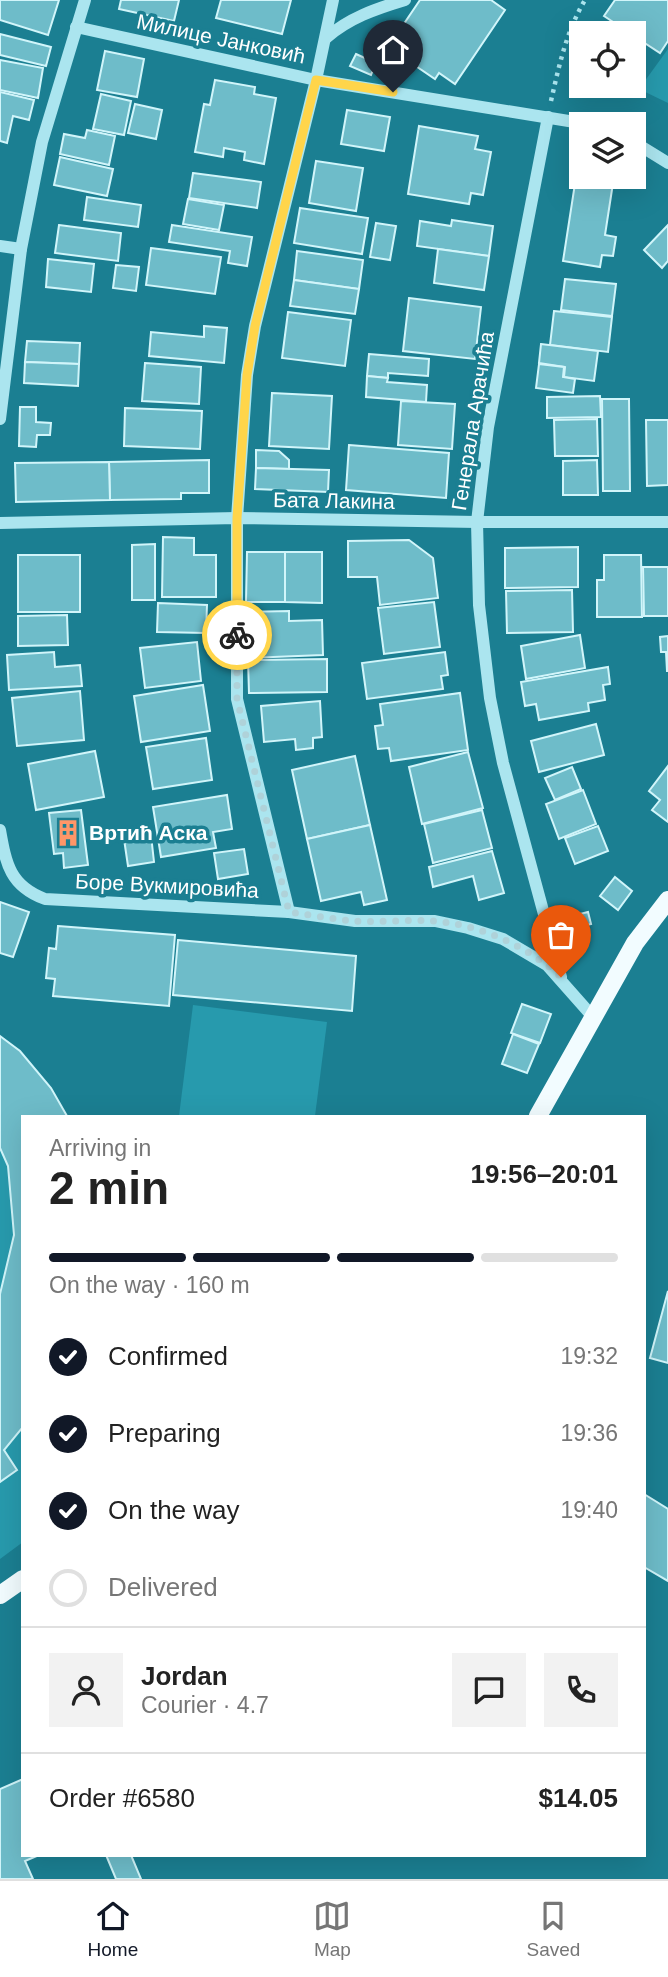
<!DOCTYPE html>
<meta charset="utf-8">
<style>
body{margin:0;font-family:Arial,sans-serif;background:#f2f2f2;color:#222;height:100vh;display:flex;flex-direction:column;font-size:26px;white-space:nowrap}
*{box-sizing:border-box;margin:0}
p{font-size:23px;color:#767676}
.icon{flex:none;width:38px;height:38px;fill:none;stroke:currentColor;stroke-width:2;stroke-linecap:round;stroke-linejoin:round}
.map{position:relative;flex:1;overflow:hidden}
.sheet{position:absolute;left:21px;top:1115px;width:625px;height:742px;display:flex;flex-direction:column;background:#fff;border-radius:0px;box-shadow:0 7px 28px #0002}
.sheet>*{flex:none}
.tools{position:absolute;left:569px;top:21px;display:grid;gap:14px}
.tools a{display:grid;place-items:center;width:77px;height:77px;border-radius:0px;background:#fff;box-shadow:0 7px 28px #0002;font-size:35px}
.pin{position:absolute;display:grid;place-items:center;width:60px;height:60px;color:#fff;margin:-72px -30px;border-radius:50% 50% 50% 0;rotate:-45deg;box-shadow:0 0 7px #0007}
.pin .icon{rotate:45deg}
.courier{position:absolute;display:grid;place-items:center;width:70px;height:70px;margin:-35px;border:5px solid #ffd54a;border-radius:50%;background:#fff;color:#222;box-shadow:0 2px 9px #0007}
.head em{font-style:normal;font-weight:700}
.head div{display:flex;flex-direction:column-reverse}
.head{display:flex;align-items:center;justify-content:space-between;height:119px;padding:0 28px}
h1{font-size:46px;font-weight:700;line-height:52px}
.bar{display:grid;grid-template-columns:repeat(4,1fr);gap:10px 7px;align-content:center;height:84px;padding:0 28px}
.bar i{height:9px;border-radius:5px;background:#e0e0e0}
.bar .current{background:#111827}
.bar p{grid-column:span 4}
.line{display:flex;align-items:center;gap:18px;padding:0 28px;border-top:2px solid #e0e0e0}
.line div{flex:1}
.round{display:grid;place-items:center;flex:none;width:74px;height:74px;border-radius:0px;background:#f2f2f2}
ol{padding:0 28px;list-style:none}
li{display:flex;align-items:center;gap:21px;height:77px}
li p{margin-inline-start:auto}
li .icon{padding:7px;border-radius:50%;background:#111827;color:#fff;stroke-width:4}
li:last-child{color:#767676}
li i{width:38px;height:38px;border:4px solid #e0e0e0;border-radius:50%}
.tabs{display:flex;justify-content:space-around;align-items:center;height:98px;border-top:2px solid #e0e0e0;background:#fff;font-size:19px;color:#767676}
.tabs a{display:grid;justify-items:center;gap:4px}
.tabs .current{color:#111827}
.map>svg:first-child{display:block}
</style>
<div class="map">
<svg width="668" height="1879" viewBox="0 0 668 1879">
<rect width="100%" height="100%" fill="#1b7f92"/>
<!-- green -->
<g fill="#279aad">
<path d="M668,49V103L639,89Z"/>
<path d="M193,1005L327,1022L315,1116H179Z"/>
<path d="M0,1036C29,1058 49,1085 67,1116H23V1542L0,1559Z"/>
</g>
<!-- building -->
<g fill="#6ebcc9" stroke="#d1f5fa" stroke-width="2">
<path d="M0,0H59L48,35L0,20Z"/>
<path d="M121,0H179L174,21L119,9Z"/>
<path d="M221,0H291L282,34L216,18Z"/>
<path d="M420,0H491L505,10L455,84L439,73L435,79L404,58L408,50L393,40Z"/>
<path d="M615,0H668V41L660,53L634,36V33H630L604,16Z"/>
<path d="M0,34L51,47L46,66L0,55Z"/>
<path d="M105,51L144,59L137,97L97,90Z"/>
<path d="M356,54L376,63L371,75L350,66Z"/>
<path d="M0,60L43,68L38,98L0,90Z"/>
<path d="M215,80L255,87L254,94L276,98L264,164L244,160L245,152L224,148L223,157L195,152L204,104L210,105Z"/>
<path d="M0,92L34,100L29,120L13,116L7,143L0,141Z"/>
<path d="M101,94L131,101L124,135L93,129Z"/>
<path d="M135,104L162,110L156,139L128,133Z"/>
<path d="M347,110L390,117L384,151L341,144Z"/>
<path d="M419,126L478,136L475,149L491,152L483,195L471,193L469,204L408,194Z"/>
<path d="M87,130L115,136L109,165L60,154L64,134L85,138Z"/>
<path d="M60,157L113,169L107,196L54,185Z"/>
<path d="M316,161L363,168L356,211L309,203Z"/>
<path d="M193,173L261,182L257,208L189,198Z"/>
<path d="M576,177L613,183L605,235L616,237L613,256L602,255L600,267L563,261Z"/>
<path d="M87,197L141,205L138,227L84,220Z"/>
<path d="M188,199L224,205L219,230L183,224Z"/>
<path d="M300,208L368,218L362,254L294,243Z"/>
<path d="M452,220L493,226L489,256L417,246L420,221L451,226Z"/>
<path d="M376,223L396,226L390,260L370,257Z"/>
<path d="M59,225L121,233L118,261L55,253Z"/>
<path d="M172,225L252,237L247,266L228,263L230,251L169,242Z"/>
<path d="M668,225V261L662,268L644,250Z"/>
<path d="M151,248L221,257L215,294L146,285Z"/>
<path d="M438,249L489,256L484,290L434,283Z"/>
<path d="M297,251L363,260L359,289L294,280Z"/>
<path d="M48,259L94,264L91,292L46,287Z"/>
<path d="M116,265L139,267L136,291L113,288Z"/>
<path d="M565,279L616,284L612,316L561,310Z"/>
<path d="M294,280L359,289L355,314L290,306Z"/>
<path d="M409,298L481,307L475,359L403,351Z"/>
<path d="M554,311L612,317L608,352L550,345Z"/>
<path d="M288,312L351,320L345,366L282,358Z"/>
<path d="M204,326L227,328L224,363L149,356L151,332L204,337Z"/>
<path d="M27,341L80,343L79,364L25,362Z"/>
<path d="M541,344L598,351L594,381L564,377L565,367L539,363Z"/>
<path d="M369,354L429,359L428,376L388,373V378L367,376Z"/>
<path d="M25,362L79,364L78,386L24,383Z"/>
<path d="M145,363L201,367L199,404L142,401Z"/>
<path d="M539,364L564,367L563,377L575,379L573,393L536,388Z"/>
<path d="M367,376L388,378L387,382L427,385L426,402L366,397Z"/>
<path d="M272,393L332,396L329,449L269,446Z"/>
<path d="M600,396L601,417L547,418V397Z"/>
<path d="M602,399H629L630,491H603Z"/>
<path d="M401,401L455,404L452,449L398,445Z"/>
<path d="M20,407H36V422L51,423L50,435H37L36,447L19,446Z"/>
<path d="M125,408L202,411L200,449L124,446Z"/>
<path d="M597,419L598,456H555L554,420Z"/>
<path d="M646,420H668V485L647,486Z"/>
<path d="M349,445L449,453L446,498L346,490Z"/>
<path d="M256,450L279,451L289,460V469L256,468Z"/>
<path d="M209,460V493H181V499L110,500L109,462Z"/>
<path d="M597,460L598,495H563V461Z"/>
<path d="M109,462L110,500L16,502L15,463Z"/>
<path d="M256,468L329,470L328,492L255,489Z"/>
<path d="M163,537L194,538V555H216V597H162Z"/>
<path d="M409,540L433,558L438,598L380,605L377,577H348V541Z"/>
<path d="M155,544V600H132V545Z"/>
<path d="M578,547V587L505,588V548Z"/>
<path d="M247,552H285V602H246Z"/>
<path d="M285,552H322V603L285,602Z"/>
<rect x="18" y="555" width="62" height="57"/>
<path d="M604,555H641L642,617H597V580H604Z"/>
<path d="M643,567H668V616H644Z"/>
<path d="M572,590L573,632L507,633L506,591Z"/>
<path d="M434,602L440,647L384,654L378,608Z"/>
<path d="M158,603L207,605L206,633L157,632Z"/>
<path d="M289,611V621L322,620L323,655L248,658L247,612Z"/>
<path d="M67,615L68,645L18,646V616Z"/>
<path d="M580,635L585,668L526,679L521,646Z"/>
<path d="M668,636V671H667L666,652H661L660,637Z"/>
<path d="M197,642L201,681L145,688L140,648Z"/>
<path d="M54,652L55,667L80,665L82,686L9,690L7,655Z"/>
<path d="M445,652L448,675L441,676L443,689L367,699L362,663Z"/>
<path d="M327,659V692L249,693L248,660Z"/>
<path d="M608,667L610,684L603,685L605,700L588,703L589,711L539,720L536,704L525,706L521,682Z"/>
<path d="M203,685L210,731L141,742L134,696Z"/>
<path d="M80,691L84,740L17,746L12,698Z"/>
<path d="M460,693L468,750L391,761L389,748L378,749L375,726L383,725L380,704Z"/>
<path d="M320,701L322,737L313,738V748L296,750L295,739L264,742L261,706Z"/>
<path d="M596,724L604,755L539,772L531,741Z"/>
<path d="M206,738L212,780L153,789L146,747Z"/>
<path d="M95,751L104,797L36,810L28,764Z"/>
<path d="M468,752L483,808L422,824L409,767Z"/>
<path d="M355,756L370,825L307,839L292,770Z"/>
<path d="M668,766V822L652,810L660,800L649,791Z"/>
<path d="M572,767L581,789L555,800L545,778Z"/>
<path d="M583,790L596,824L559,839L546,804Z"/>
<path d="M227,795L232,829L213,832L216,848L161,857L153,807Z"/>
<path d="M81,810L88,865L64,868L63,853L54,854L49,813Z"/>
<path d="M482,810L492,848L433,863L424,824Z"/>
<path d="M370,825L387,900L364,905L361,892L321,901L307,839Z"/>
<path d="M598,826L608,851L575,864L565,838Z"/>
<path d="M151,835L154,862L128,866L124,839Z"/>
<path d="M244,849L248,874L218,879L214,853Z"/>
<path d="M492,851L504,893L479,900L473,876L433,887L429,867Z"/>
<path d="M615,877L632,891L618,910L600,896Z"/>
<path d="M0,902L29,912L13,957L0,953Z"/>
<path d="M588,912L591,924L579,927L576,915Z"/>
<path d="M58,926L175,935L169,1006L53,996L55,979L46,978L49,948L56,949Z"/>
<path d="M178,940L356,956L352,1011L173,995Z"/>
<path d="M522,1004L551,1014L540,1043L511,1033Z"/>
<path d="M513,1034L539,1044L527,1073L502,1064Z"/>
<path d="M0,1036L20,1051L51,1088L67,1116H23V1427L4,1450L17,1470L0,1482V1294L14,1235L8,1166L0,1148Z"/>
<path d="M668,1291V1363L650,1358Z"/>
<path d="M644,1494L668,1509V1581L644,1567Z"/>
<path d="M23,1779V1855H39L25,1861L33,1879H0V1789Z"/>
<path d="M106,1855H131L141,1879H116Z"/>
</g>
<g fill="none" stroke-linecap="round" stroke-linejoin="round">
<!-- path -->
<path stroke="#abe5ef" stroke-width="4.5" stroke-dasharray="3.5 5" stroke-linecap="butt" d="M551,101C559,66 566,32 585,0"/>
<!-- minor -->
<g stroke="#abe5ef" stroke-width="12">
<path d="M76,27L316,80L587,124"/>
<path d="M326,38C349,18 375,9 405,0"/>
<path d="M548,117L488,427L477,522L479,605L490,698L503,763L561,977"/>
<path d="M634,142L668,163"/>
<path d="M0,246L21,249"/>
<path d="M0,419L21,249L42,142L85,0"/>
<path d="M0,523L237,518L477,522H668"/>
<path d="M0,830C6,864 10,886 45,899L289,912L355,921H435L468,928L503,939L547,965L593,1017"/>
<path d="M289,912L237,699V518L247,375L255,326L316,80L333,0"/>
</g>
<!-- major -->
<g stroke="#f2fcff" stroke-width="18">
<path d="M538,1116L635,943L668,900"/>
<path d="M0,1595L23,1579"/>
</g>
</g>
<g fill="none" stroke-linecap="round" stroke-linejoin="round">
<!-- done -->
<path stroke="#afd2d9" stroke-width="7" stroke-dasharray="0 12.6" d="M237,635V699L289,912C310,915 332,919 353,921C380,923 408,919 434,921C481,925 527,946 561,977"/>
<!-- route -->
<path stroke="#ffd54a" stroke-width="9" d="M237,635V518L247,375L255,326L316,80L393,92"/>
</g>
<!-- icons -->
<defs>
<symbol id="building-bare" viewBox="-9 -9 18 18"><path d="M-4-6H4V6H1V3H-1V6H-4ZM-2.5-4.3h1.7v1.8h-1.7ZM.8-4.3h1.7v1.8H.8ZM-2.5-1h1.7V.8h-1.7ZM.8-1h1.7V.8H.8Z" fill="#ff9668" stroke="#1b7f92" stroke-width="2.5" paint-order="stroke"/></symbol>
</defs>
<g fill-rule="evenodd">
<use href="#building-bare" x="49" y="814" width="38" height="38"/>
</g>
<g text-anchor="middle" stroke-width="7" stroke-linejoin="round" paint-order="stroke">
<!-- street labels -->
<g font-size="21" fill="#fff" stroke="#1b7f92">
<text transform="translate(221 39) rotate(12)" y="7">Милице Јанковић</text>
<text transform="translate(473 421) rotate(-81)" y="7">Генерала Арачића</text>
<text transform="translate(334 501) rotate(1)" y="7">Бата Лакина</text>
<text transform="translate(167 886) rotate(3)" y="7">Боре Вукмировића</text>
</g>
<!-- poi labels -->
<g font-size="21" font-weight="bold" fill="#fff" stroke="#1b7f92" text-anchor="start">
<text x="89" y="840">Вртић Аска</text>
</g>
</g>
</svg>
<div class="tools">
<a><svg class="icon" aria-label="locate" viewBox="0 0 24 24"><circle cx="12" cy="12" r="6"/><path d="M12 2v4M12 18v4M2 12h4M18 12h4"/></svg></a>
<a><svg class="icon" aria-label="layers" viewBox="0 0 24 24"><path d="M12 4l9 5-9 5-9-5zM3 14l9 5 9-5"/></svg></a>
</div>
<div class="pin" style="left:561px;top:977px;background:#ea580c"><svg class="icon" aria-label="bag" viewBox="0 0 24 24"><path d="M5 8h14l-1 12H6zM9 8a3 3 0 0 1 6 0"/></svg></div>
<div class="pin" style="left:393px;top:92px;background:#1f2937"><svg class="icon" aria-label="home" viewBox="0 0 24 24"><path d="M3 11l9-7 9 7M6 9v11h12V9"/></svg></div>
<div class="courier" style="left:237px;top:635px"><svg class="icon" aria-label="bike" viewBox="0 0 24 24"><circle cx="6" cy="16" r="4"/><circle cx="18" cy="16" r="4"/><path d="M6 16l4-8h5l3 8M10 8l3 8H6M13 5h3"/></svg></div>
<section class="sheet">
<div class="head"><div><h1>2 min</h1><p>Arriving in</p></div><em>19:56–20:01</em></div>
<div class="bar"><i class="current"></i><i class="current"></i><i class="current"></i><i></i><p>On the way · 160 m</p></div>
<ol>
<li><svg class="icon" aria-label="check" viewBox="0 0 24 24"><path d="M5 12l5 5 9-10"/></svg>Confirmed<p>19:32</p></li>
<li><svg class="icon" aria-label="check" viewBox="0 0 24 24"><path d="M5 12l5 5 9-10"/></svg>Preparing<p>19:36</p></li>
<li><svg class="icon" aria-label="check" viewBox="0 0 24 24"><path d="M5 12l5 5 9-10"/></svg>On the way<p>19:40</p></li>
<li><i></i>Delivered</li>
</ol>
<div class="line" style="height:126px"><a class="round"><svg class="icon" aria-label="person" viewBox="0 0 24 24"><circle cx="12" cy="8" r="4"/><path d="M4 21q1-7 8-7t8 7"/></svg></a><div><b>Jordan</b><p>Courier · 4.7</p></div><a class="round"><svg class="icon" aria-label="chat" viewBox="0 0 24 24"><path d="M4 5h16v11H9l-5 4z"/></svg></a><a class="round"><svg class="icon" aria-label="phone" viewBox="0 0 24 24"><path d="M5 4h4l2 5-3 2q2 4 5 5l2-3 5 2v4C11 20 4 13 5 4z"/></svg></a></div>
<div class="line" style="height:91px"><div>Order #6580</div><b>$14.05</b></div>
</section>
</div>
<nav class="tabs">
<a class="current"><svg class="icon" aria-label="home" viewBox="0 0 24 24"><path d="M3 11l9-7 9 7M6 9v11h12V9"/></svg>Home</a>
<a><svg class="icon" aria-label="map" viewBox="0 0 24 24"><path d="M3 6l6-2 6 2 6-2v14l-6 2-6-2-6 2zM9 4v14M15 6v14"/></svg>Map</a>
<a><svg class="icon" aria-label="saved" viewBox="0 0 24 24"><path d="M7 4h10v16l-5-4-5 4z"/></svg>Saved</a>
</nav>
